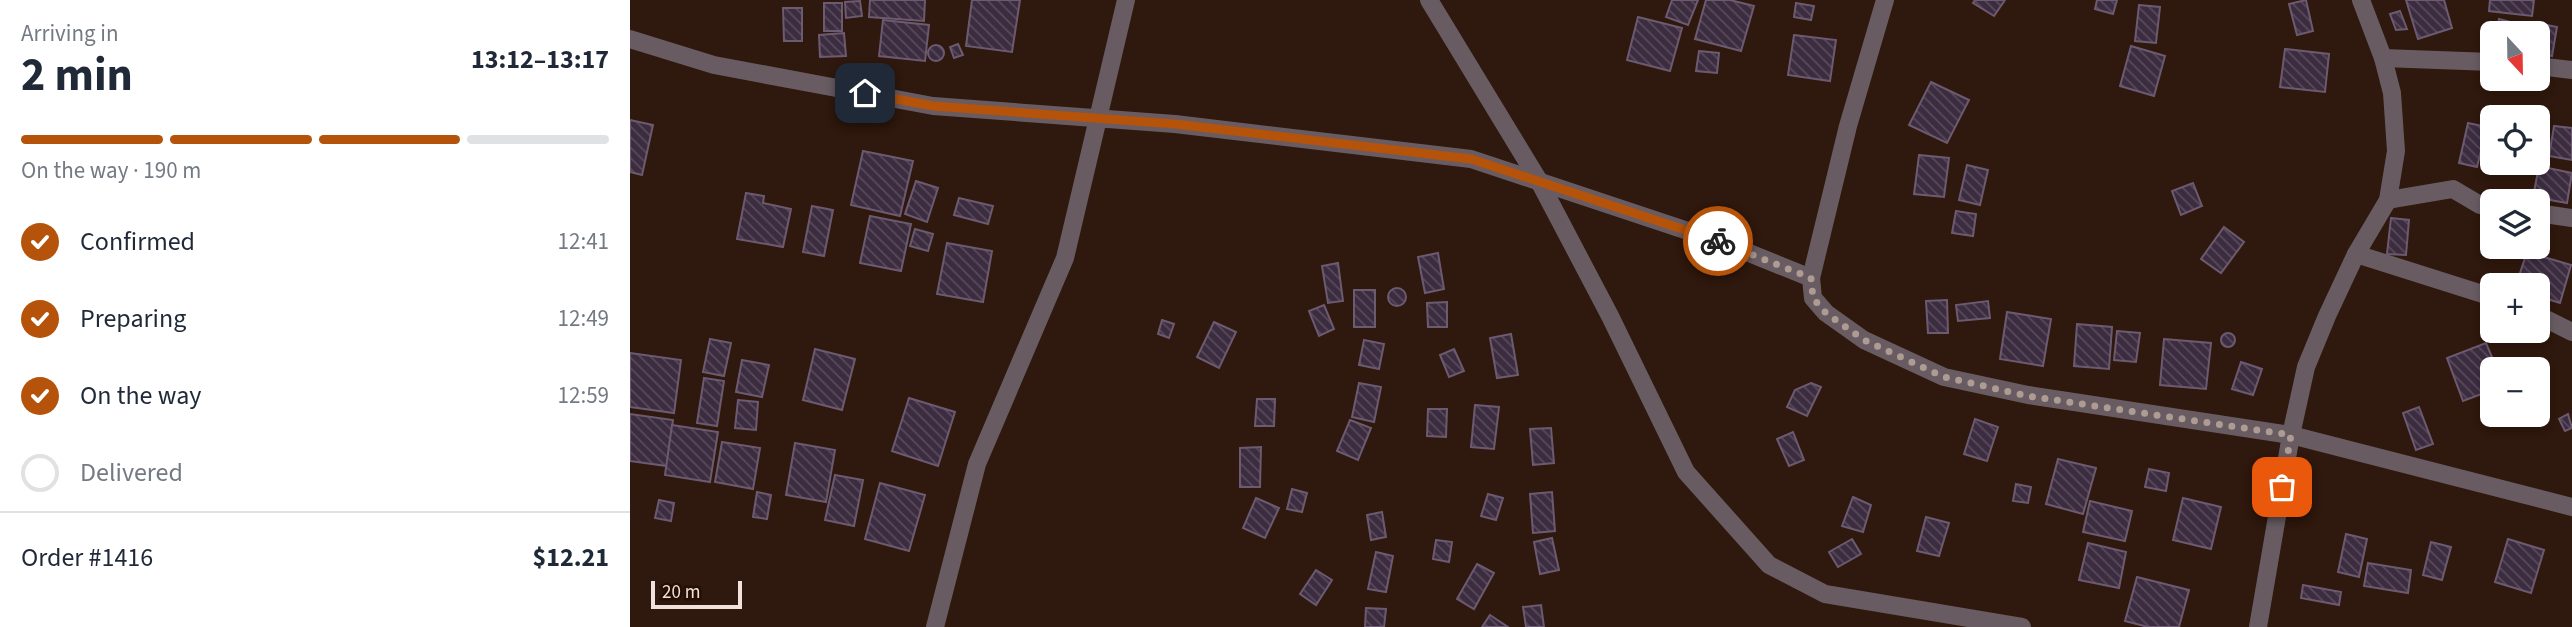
<!DOCTYPE html>
<meta charset="utf-8">
<style>
body{margin:0;font-family:"Source Sans 3",sans-serif;background:#f2f2f3;color:#1f2937;height:100vh;display:flex;flex-direction:column;font-size:26px;white-space:nowrap}
*{box-sizing:border-box;margin:0}
p{font-size:23px;color:#747a83}
.icon{flex:none;width:38px;height:38px;fill:none;stroke:currentColor;stroke-width:2;stroke-linecap:round;stroke-linejoin:round}
.map{position:relative;flex:1;overflow:hidden}
.panel{display:flex;flex-direction:column;background:#fff;width:630px}
.panel>*{flex:none}
.needle{width:46px;rotate:158deg}
.fabs{position:absolute;left:1850px;top:21px;display:grid;gap:14px}
.fabs a{display:grid;place-items:center;width:70px;height:70px;border-radius:10px;background:#fff;box-shadow:0 4px 10px #0003;font-size:35px}
.scale{position:absolute;left:21px;bottom:18px;width:91px;box-sizing:border-box;padding-left:7px;border:4px solid #f2e2db;border-top:0;font-size:19px;line-height:24px;white-space:nowrap;color:#f2e2db;-webkit-text-stroke:5px #250f05;paint-order:stroke}
.pin{position:absolute;display:grid;place-items:center;width:60px;height:60px;color:#fff;margin:-30px;border-radius:14px;box-shadow:0 4px 10px #0006}
.courier{position:absolute;display:grid;place-items:center;width:70px;height:70px;margin:-35px;border:5px solid #b45309;border-radius:50%;background:#fff;color:#222;box-shadow:0 2px 9px #0007}
.summary em{font-style:normal;font-weight:700}
.summary div{display:flex;flex-direction:column-reverse}
.summary{display:flex;align-items:center;justify-content:space-between;height:119px;padding:0 21px}
h1{font-size:46px;font-weight:700;line-height:52px}
.bar{display:grid;grid-template-columns:repeat(4,1fr);gap:10px 7px;align-content:center;height:84px;padding:0 21px}
.bar i{height:9px;border-radius:5px;background:#e0e1e3}
.bar .active{background:#b45309}
.bar p{grid-column:span 4}
.line{display:flex;align-items:center;gap:18px;padding:0 21px;border-top:2px solid #e0e1e3}
.line div{flex:1}
ol{padding:0 21px;list-style:none}
li{display:flex;align-items:center;gap:21px;height:77px}
li p{margin-inline-start:auto}
li .icon{padding:7px;border-radius:50%;background:#b45309;color:#fff;stroke-width:4}
li:last-child{color:#747a83}
li i{width:38px;height:38px;border:4px solid #e0e1e3;border-radius:50%}
main{display:flex;flex:1;min-height:0}
.map>svg:first-child{display:block}
</style>
<main>
<section class="panel">
<div class="summary"><div><h1>2 min</h1><p>Arriving in</p></div><em>13:12–13:17</em></div>
<div class="bar"><i class="active"></i><i class="active"></i><i class="active"></i><i></i><p>On the way · 190 m</p></div>
<ol>
<li><svg class="icon" aria-label="check" viewBox="0 0 24 24"><path d="M5 12l5 5 9-10"/></svg>Confirmed<p>12:41</p></li>
<li><svg class="icon" aria-label="check" viewBox="0 0 24 24"><path d="M5 12l5 5 9-10"/></svg>Preparing<p>12:49</p></li>
<li><svg class="icon" aria-label="check" viewBox="0 0 24 24"><path d="M5 12l5 5 9-10"/></svg>On the way<p>12:59</p></li>
<li><i></i>Delivered</li>
</ol>
<div class="line" style="height:91px"><div>Order #1416</div><b>$12.21</b></div>
</section>
<div class="map">
<svg width="1942" height="627" viewBox="0 0 1942 627">
<defs>
<pattern id="building-back-hatch" width="6" height="6" patternUnits="userSpaceOnUse" patternTransform="scale(1.75)"><rect width="6" height="6" fill="#3c2c40"/><path d="M-1 5l2 2M0 0l6 6M5-1l2 2" fill="none" stroke="#594a5b"/></pattern>
</defs>
<rect width="100%" height="100%" fill="#2f180d"/>
<!-- building -->
<g fill="url(#building-back-hatch)" stroke="#6c5a70" stroke-width="2">
<path d="M240,0H295L294,21L239,17Z"/>
<path d="M342,0H390L382,52L336,46Z"/>
<path d="M1042,0H1068L1058,25L1036,17Z"/>
<path d="M1076,0H1100L1124,6L1111,51L1065,39Z"/>
<path d="M1345,0H1375L1364,16L1343,3Z"/>
<path d="M1467,0H1487L1483,14L1465,9Z"/>
<path d="M1676,0L1683,31L1667,35L1659,4Z"/>
<path d="M1776,0H1814L1822,28L1788,39Z"/>
<path d="M1860,0H1904L1902,16L1859,11Z"/>
<path d="M230,1L232,16L216,18L215,2Z"/>
<rect x="194" y="3" width="18" height="28"/>
<path d="M1166,3L1184,6L1181,20L1164,17Z"/>
<path d="M1509,5L1530,7L1526,43L1505,41Z"/>
<path d="M153,8H172V41H154Z"/>
<path d="M1770,11L1777,29L1766,30L1760,14Z"/>
<path d="M1008,17L1052,28L1040,71L997,60Z"/>
<path d="M1869,19L1888,24L1886,33H1866Z"/>
<path d="M253,20L299,25L295,61L249,56Z"/>
<path d="M1907,23L1927,27L1922,56L1908,53V33H1905Z"/>
<path d="M214,33L216,56L190,57L189,35Z"/>
<path d="M1164,35L1206,40L1200,81L1158,75Z"/>
<path d="M328,44L333,55L324,58L320,47Z"/>
<circle cx="306" cy="53" r="8"/>
<path d="M1501,46L1535,56L1524,96L1490,86Z"/>
<path d="M1655,49L1699,54L1695,92L1650,87Z"/>
<path d="M1069,51L1089,53L1087,73L1066,71Z"/>
<path d="M1301,82L1339,100L1317,143L1279,125Z"/>
<path d="M0,120L23,125L12,175L0,172Z"/>
<path d="M1838,123L1857,127L1847,167L1829,163Z"/>
<path d="M1924,126L1942,128V160L1919,156Z"/>
<path d="M233,151L283,161L270,216L221,205Z"/>
<path d="M1289,155L1319,158L1314,197L1284,194Z"/>
<path d="M1864,163H1882L1880,172L1863,168Z"/>
<path d="M1337,165L1358,170L1350,205L1329,200Z"/>
<path d="M1909,166L1942,173L1937,203L1903,197Z"/>
<path d="M286,181L308,188L297,222L275,214Z"/>
<path d="M1563,183L1572,206L1551,215L1542,191Z"/>
<path d="M116,193L134,196L133,203L161,209L153,247L107,239Z"/>
<path d="M329,198L363,206L358,224L324,215Z"/>
<path d="M182,206L203,210L194,256L173,252Z"/>
<path d="M1326,211L1346,214L1343,236L1322,233Z"/>
<path d="M240,216L281,224L271,271L230,263Z"/>
<path d="M1761,218L1779,220L1776,255L1757,254Z"/>
<path d="M1594,227L1614,242L1591,273L1571,259Z"/>
<path d="M285,229L303,234L298,251L280,246Z"/>
<path d="M317,243L362,251L353,302L307,294Z"/>
<path d="M1897,252L1941,265L1930,303L1908,296V285H1886Z"/>
<path d="M808,253L814,289L795,293L788,257Z"/>
<path d="M708,263L713,301L698,303L692,266Z"/>
<circle cx="767" cy="297" r="9"/>
<rect x="724" y="290" width="21" height="37"/>
<path d="M1317,300L1318,333H1298L1296,301Z"/>
<path d="M1358,301L1360,318L1328,321L1326,305Z"/>
<path d="M817,302V327H798L797,303Z"/>
<path d="M694,305L704,329L689,336L679,311Z"/>
<path d="M1377,312L1421,319L1413,366L1370,359Z"/>
<path d="M532,320L544,324L539,338L528,334Z"/>
<path d="M584,322L606,332L589,368L567,357Z"/>
<path d="M1447,324L1482,327L1479,369L1444,366Z"/>
<path d="M1487,331L1510,333L1506,362L1484,360Z"/>
<circle cx="1598" cy="340" r="7"/>
<path d="M881,334L888,375L867,378L860,338Z"/>
<path d="M80,339L101,343L94,376L73,372Z"/>
<path d="M1534,339L1581,343L1576,389L1530,385Z"/>
<path d="M734,340L754,344L749,369L729,365Z"/>
<path d="M1856,343L1867,369H1862V390L1833,401L1817,358Z"/>
<path d="M185,349L225,359L212,410L173,400Z"/>
<path d="M824,349L834,371L819,377L810,355Z"/>
<path d="M0,353L51,360L44,413L0,407Z"/>
<path d="M112,360L139,365L132,397L106,392Z"/>
<path d="M1611,362L1632,369L1623,395L1602,389Z"/>
<path d="M74,378L94,381L87,426L67,423Z"/>
<path d="M729,383L751,387L744,422L722,417Z"/>
<path d="M1181,383L1191,387L1177,416L1157,407L1165,390Z"/>
<path d="M279,398L325,412L308,466L262,451Z"/>
<path d="M627,399H645L644,426H625Z"/>
<path d="M108,400L128,402L126,430L105,428Z"/>
<path d="M845,405L869,407L864,449L841,447Z"/>
<path d="M1789,407L1803,444L1786,450L1773,413Z"/>
<path d="M798,409H817L816,437L797,436Z"/>
<path d="M0,414L43,420L37,466L0,461Z"/>
<path d="M1938,414L1942,428L1935,431L1929,419Z"/>
<path d="M1345,419L1368,427L1357,461L1334,454Z"/>
<path d="M720,420L741,428L728,460L707,451Z"/>
<path d="M42,425L88,432L80,482L35,475Z"/>
<path d="M921,428L924,463L903,465L900,429Z"/>
<path d="M1163,432L1174,460L1159,466L1147,439Z"/>
<path d="M92,442L130,448L123,489L85,482Z"/>
<path d="M165,443L205,450L196,502L156,495Z"/>
<path d="M631,447L630,487H610V448Z"/>
<path d="M1428,459L1466,468L1453,514L1416,504Z"/>
<path d="M1519,469L1539,473L1536,491L1515,487Z"/>
<path d="M205,475L233,480L224,526L195,520Z"/>
<path d="M250,483L295,495L279,551L235,539Z"/>
<path d="M1386,484L1401,487L1398,503L1383,501Z"/>
<path d="M662,489L677,493L672,512L657,509Z"/>
<path d="M127,492L141,495L137,519L123,517Z"/>
<path d="M922,492L925,531L903,533L900,494Z"/>
<path d="M858,494L873,498L866,520L851,516Z"/>
<path d="M1223,497L1241,505L1233,532L1212,526Z"/>
<path d="M626,498L649,508L635,538L613,528Z"/>
<path d="M1553,498L1591,507L1581,549L1543,540Z"/>
<path d="M29,500L44,503L41,521L25,518Z"/>
<path d="M1460,501L1502,511L1495,541L1453,532Z"/>
<path d="M752,512L756,537L741,540L737,515Z"/>
<path d="M1296,517L1319,523L1309,556L1287,551Z"/>
<path d="M1716,534L1737,539L1729,577L1708,572Z"/>
<path d="M922,538L929,570L910,574L904,542Z"/>
<path d="M1222,539L1231,554L1208,567L1199,552Z"/>
<path d="M1878,539L1914,550L1901,593L1865,582Z"/>
<path d="M806,540L822,542L819,562L803,559Z"/>
<path d="M1801,542L1821,547L1812,580L1793,575Z"/>
<path d="M1458,543L1496,552L1489,588L1449,580Z"/>
<path d="M746,552L763,556L756,592L738,589Z"/>
<path d="M1738,563L1781,570L1778,593L1734,586Z"/>
<path d="M847,564L864,573L844,609L827,599Z"/>
<path d="M686,570L702,580L686,605L670,594Z"/>
<path d="M1507,577L1559,590L1549,627H1518L1495,621Z"/>
<path d="M1673,585L1711,592L1709,605L1671,598Z"/>
<path d="M911,605L914,627H896L893,607Z"/>
<path d="M736,608L756,609L754,627H735Z"/>
<path d="M860,615L878,627H852Z"/>
</g>
<g fill="none" stroke-linecap="round" stroke-linejoin="round">
<!-- minor -->
<g stroke="#685c62" stroke-width="18">
<path d="M799,0L909,181L980,316L1056,472L1139,565L1195,594L1392,627"/>
<path d="M0,39L84,65L303,106L545,124L841,159L1097,244L1181,278L1183,298L1196,313L1234,340L1314,377L1398,395L1661,435L1942,507"/>
<path d="M1753,58L1862,62"/>
<path d="M1908,66L1942,70"/>
<path d="M1758,200L1823,189L1850,205L1862,206"/>
<path d="M1908,213L1942,218"/>
<path d="M1726,254L1862,297"/>
<path d="M1181,278L1218,126L1255,0"/>
<path d="M1908,315L1942,332"/>
<path d="M305,627L347,464L435,258L496,0"/>
<path d="M1628,627L1661,435L1676,367L1697,316L1726,254L1758,200L1766,151L1762,93L1753,58L1731,0"/>
</g>
</g>
<g fill="none" stroke-linecap="round" stroke-linejoin="round">
<!-- done -->
<path stroke="#ae9b93" stroke-width="7" stroke-dasharray="0 12.6" d="M1088,241L1181,278L1183,298L1196,313L1234,340L1314,377L1398,396L1661,435L1652,487"/>
<!-- route -->
<path stroke="#b45309" stroke-width="9" d="M235,93L303,106L545,124L841,159L1088,241"/>
</g>
</svg>
<div class="fabs">
<a><svg class="needle" viewBox="-14 -14 28 28"><path d="M0-13l5 13h-10z" fill="#e53935"/><path d="M0 13l5-13h-10z" fill="#747a83"/></svg></a>
<a><svg class="icon" aria-label="locate" viewBox="0 0 24 24"><circle cx="12" cy="12" r="6"/><path d="M12 2v4M12 18v4M2 12h4M18 12h4"/></svg></a>
<a><svg class="icon" aria-label="layers" viewBox="0 0 24 24"><path d="M12 4l9 5-9 5-9-5zM3 14l9 5 9-5"/></svg></a>
<a>+</a>
<a>−</a>
</div>
<div class="scale">20 m</div>
<div class="pin" style="left:1652px;top:487px;background:#ea580c"><svg class="icon" aria-label="bag" viewBox="0 0 24 24"><path d="M5 8h14l-1 12H6zM9 8a3 3 0 0 1 6 0"/></svg></div>
<div class="pin" style="left:235px;top:93px;background:#1f2937"><svg class="icon" aria-label="home" viewBox="0 0 24 24"><path d="M3 11l9-7 9 7M6 9v11h12V9"/></svg></div>
<div class="courier" style="left:1088px;top:241px"><svg class="icon" aria-label="bike" viewBox="0 0 24 24"><circle cx="6" cy="16" r="4"/><circle cx="18" cy="16" r="4"/><path d="M6 16l4-8h5l3 8M10 8l3 8H6M13 5h3"/></svg></div>
</div>
</main>
